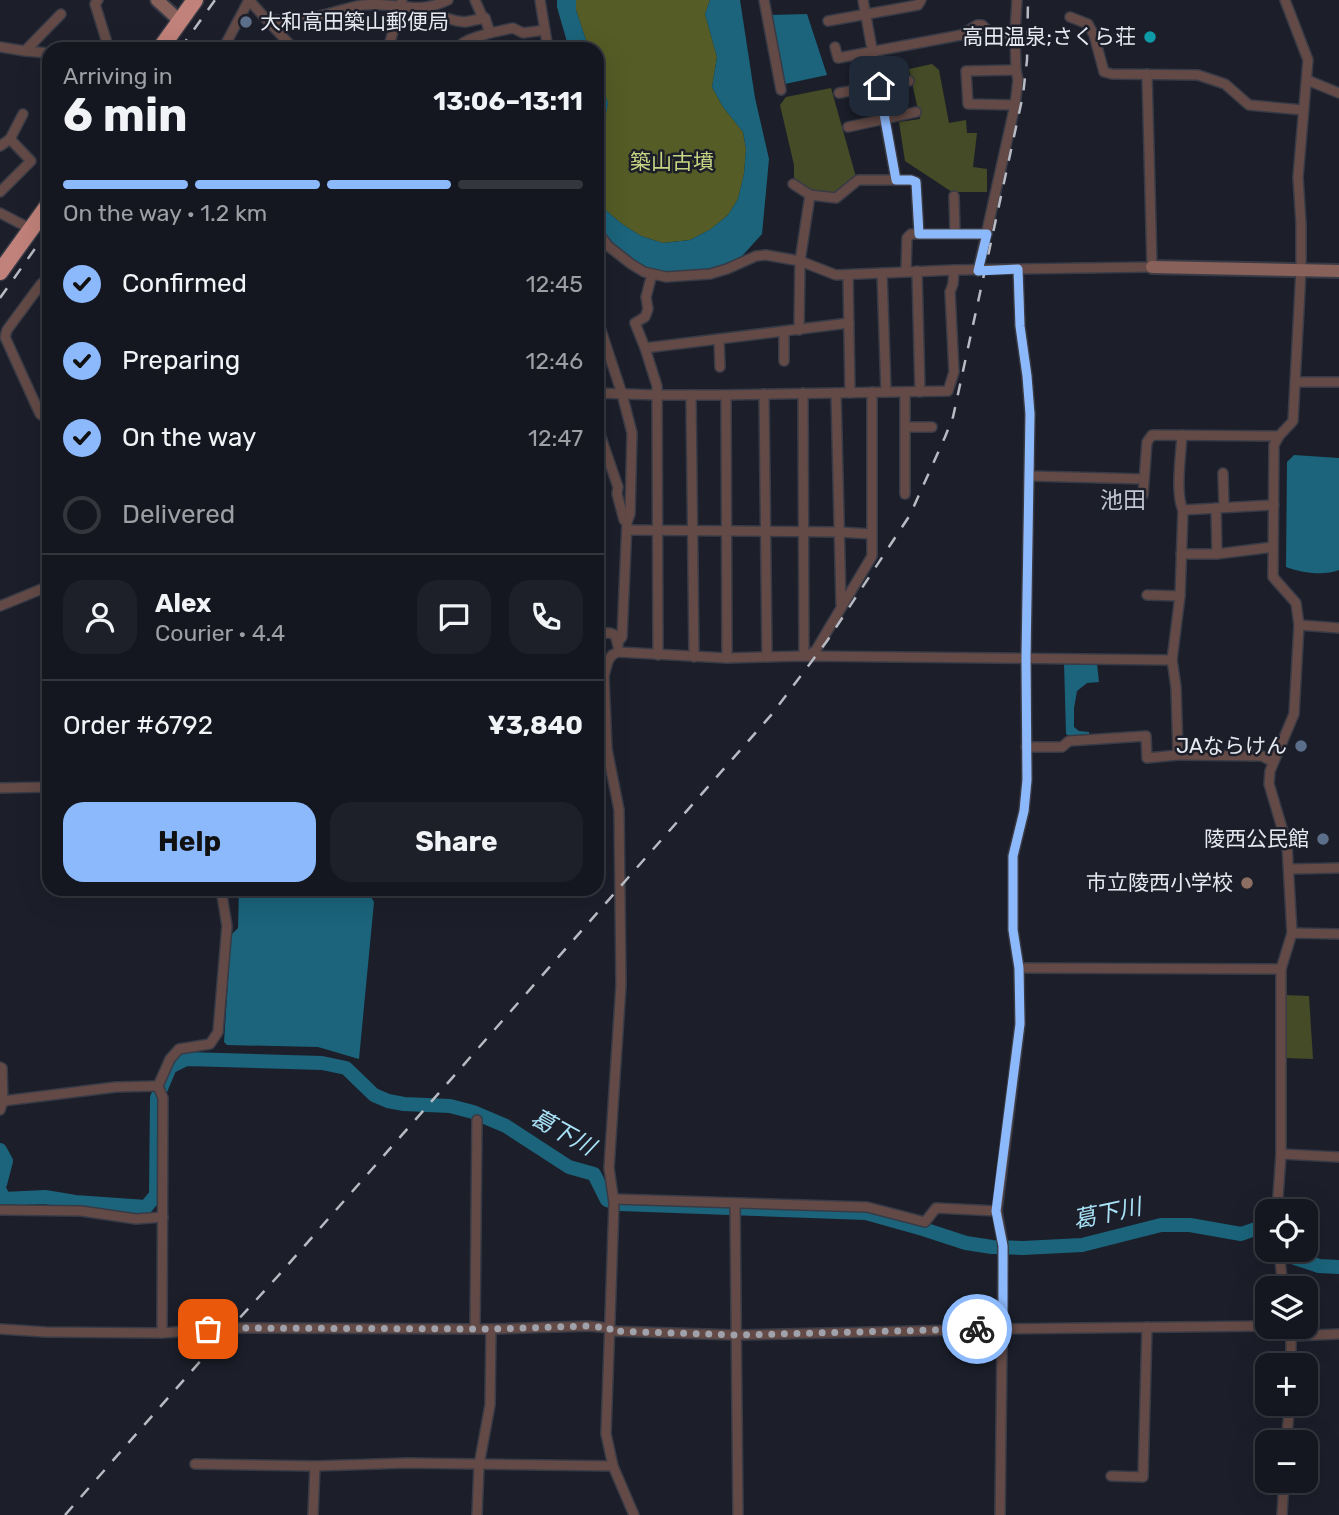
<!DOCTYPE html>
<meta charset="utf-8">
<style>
body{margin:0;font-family:Rubik,"Noto Sans JP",sans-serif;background:#1e2029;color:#f1f3f6;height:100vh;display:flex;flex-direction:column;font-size:26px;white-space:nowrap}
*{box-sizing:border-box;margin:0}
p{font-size:23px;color:#9d9fa5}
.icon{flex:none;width:38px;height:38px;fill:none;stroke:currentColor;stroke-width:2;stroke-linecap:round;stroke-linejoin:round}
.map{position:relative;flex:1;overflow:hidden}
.panel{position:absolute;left:42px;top:42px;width:562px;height:854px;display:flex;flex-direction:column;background:#151720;border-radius:21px;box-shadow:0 7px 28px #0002,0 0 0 2px #34363e}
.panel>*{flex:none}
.fabs{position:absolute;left:1255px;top:1199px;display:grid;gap:14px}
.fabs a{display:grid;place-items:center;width:63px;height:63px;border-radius:14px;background:#151720;box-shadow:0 7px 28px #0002,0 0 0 2px #34363e;font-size:35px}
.pin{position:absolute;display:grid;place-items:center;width:60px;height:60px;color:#fff;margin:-30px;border-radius:14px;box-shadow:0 4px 10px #0006}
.courier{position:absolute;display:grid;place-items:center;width:70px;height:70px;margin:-35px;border:5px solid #8cb9fc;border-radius:50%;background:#fff;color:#222;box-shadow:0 2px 9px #0007}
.head em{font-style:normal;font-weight:700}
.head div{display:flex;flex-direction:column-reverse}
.head{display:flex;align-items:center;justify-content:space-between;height:119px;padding:0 21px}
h1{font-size:46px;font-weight:700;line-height:52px}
.bar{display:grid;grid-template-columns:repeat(4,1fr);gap:10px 7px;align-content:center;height:84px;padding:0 21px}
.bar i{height:9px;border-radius:5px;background:#34363e}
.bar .on{background:#8cb9fc}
.bar p{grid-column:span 4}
.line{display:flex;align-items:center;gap:18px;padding:0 21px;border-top:2px solid #34363e}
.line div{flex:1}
.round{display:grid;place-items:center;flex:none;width:74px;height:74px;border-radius:21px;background:#1e2029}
ol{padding:0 21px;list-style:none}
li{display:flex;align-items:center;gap:21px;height:77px}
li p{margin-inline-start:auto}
li .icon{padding:7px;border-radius:50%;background:#8cb9fc;color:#111;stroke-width:4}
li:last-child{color:#9d9fa5}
li i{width:38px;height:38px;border:4px solid #34363e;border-radius:50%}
.button{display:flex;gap:14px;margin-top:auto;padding:14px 21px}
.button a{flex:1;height:80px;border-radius:21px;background:#8cb9fc;color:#111;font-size:28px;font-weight:700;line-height:80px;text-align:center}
.button a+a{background:#1e2029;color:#f1f3f6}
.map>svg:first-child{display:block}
</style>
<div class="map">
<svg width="1339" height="1515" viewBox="0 0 1339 1515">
<rect width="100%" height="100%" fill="#1c1f2a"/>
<!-- green -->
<g fill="#454b26">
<path d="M932,64L939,70L949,123L966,120L967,133H977L973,167L987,169V192H952L905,161L899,122L920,119L909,69Z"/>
<path d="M831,88L856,177C851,182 845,189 839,193C825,202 804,188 794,178V165L780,105L786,97Z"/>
<path d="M1284,995L1309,996L1313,1059L1285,1058Z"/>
</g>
<!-- forest -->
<path fill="#555c25" d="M576,0H710L705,14L717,57L712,87L723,107L743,132L746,149L744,174L738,199L728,215L711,229L690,240L663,243L641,236L622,224L602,207L597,196V161L608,103L597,71V49H589L576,10Z"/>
<!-- water -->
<g fill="#1b647b">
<path d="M557,0H576V10L589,49H569L557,7Z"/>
<path d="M710,0H740L755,98L769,159L762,234L743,255L736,261L716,269L693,273H653L631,260L604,237L597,225V196L602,207L622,224L641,236L663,243L690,240L711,229L728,215L738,199L744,174L746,149L743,132L723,107L712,87L717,57L705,14Z"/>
<path d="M807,14L827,75L785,84L771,15Z"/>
<path d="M597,71L608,103L597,161Z"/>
<path d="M1294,455L1339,458V570C1324,576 1301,573 1286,567L1287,462Z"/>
<path d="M1064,662L1097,663L1099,682L1087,683L1077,691L1074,708V727L1079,731L1089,732V735L1070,736L1066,734Z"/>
<path d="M239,889L369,894L374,902L359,1059L318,1047L227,1045L224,1042L231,935L238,928Z"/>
</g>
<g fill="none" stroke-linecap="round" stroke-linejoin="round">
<!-- river -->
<g stroke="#1b647b" stroke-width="14">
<path d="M0,1150L6,1161L0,1184"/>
<path d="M0,1191L4,1199L45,1197L75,1202L146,1207L156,1195L157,1098L170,1067L186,1059L322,1063L346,1068L374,1095L388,1101L404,1104L450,1106L473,1112L506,1126L569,1167L594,1174L607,1200L620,1204L866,1213L923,1229L966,1243L992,1247L1023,1248L1082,1245L1161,1225H1190L1241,1234L1267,1225"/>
<path d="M1292,1250L1295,1258L1319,1266L1339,1267"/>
</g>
<defs>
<g id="street">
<path d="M98,0L95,4L109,49"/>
<path d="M249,0L267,20C280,20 293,21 305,19C325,16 344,8 363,5C396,1 416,16 448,0"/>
<path d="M540,0L548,49"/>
<path d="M764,0L781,90"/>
<path d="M863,0L896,180"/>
<path d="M417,10L457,21L465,22L485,18"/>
<path d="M1070,17L1088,24L1094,35L1104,72L1112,74L1198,75L1225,84L1249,105L1303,110"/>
<path d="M267,20L294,49"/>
<path d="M828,21L918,5L921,0"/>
<path d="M490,33L513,28L523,33L545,30"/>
<path d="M0,47L25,51L49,53"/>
<path d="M835,47L838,58L961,35L977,25H982L990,33H1015"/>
<path d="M223,49L249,0"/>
<path d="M388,49L402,0"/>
<path d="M456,49C465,39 477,37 490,33L485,18L482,16L475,0"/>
<path d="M25,51L61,14"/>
<path d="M1307,80L1339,93"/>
<path d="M839,93L909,81"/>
<path d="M1015,105L968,104L966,71L1016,70"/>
<path d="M848,127L916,112"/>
<path d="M0,146L10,139L23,114"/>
<path d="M793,184L810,195L836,198L858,180H911L916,182L919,234"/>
<path d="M0,192L31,161L10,139"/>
<path d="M954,196L955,233"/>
<path d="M0,213L31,229"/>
<path d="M597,231L608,246L631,264L644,272L666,277L710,274L727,269L756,256L766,255L800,261L836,275L954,270L1152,267L1147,74"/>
<path d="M906,271L907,238L911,234H987"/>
<path d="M917,271L920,392"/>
<path d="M978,271L1015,105L1018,80L1016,70L1015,33L1017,0"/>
<path d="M882,273L886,392"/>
<path d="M848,275L850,393"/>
<path d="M49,278L41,284L7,330L5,337L40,414L49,419"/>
<path d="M597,318L622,394L632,433L630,514L627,522L622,637L618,642"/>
<path d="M799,330L800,261L810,195"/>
<path d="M784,332V361"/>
<path d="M719,340L720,367"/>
<path d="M645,348L635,323L645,317L648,309L646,297L652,274"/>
<path d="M1295,382H1339"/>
<path d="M905,392V494"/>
<path d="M597,393L657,395H726L948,391L954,372L950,292L953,284L954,270"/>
<path d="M803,393L804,656"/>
<path d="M836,393L841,604"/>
<path d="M764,394L767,657"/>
<path d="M691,395L694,657"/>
<path d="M726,395L727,658"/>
<path d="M597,426L618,487L617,494L624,520L627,522"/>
<path d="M905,427H932"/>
<path d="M1182,435C1181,454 1175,494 1183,510L1180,596L1172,660L1176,687L1178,755L1262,756L1273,762"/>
<path d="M1223,473L1224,507"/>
<path d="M1030,476L1144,479"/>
<path d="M1143,495L1147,442L1152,435L1279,436"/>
<path d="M1216,508L1217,554"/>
<path d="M1183,510L1274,505"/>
<path d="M628,530L839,532L871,534"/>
<path d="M1181,554H1217L1273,547"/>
<path d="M1147,595L1180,596"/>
<path d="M0,606L49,586"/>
<path d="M1299,625L1339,628"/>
<path d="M597,633H610L615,635L618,646"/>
<path d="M658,655L657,386L645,348L849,323"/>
<path d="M808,656L816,650L872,556V392"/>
<path d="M1026,747H1062L1069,741L1146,736L1147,758L1178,755"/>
<path d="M0,788L49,787"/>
<path d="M1290,869L1339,868"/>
<path d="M1292,933L1339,934"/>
<path d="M1019,968L1281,969"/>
<path d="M0,1067L2,1068L3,1101L0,1110"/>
<path d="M3,1101L116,1087L158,1086"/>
<path d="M1281,1154L1339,1157"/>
<path d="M614,1199L867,1207L925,1222L936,1208L997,1211"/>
<path d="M735,1203L738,1515"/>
<path d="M0,1210L81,1211L136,1219L163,1217"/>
<path d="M1277,1211L1281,1154V969L1292,933L1287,845L1269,784L1270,771L1294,714L1299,625L1296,603L1273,577L1274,445L1279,436L1293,421L1301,270V224L1298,177L1308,60L1285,0"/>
<path d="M1279,1250L1283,1288"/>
<path d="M1286,1326L1291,1336V1365"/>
<path d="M475,1328L477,1120"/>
<path d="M0,1329L46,1332L162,1333L230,1328L491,1329L589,1326L610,1328"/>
<path d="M610,1331L737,1335L1003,1329L1267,1326"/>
<path d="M162,1333L163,1098L158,1086L170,1059L179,1049L210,1044L218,1032L227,926L221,889"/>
<path d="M1291,1336L1339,1334"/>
<path d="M1286,1442L1290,1404"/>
<path d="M195,1464L315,1466L407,1463L613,1466"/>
<path d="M1111,1476L1143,1477L1147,1327"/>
<path d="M313,1515L315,1466"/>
<path d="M477,1515L479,1465L490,1405L491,1329"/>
<path d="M634,1515L613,1466L606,1434L614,1203L609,1168L621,985L619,810L607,749L604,676L608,661L612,655L618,652L727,658L804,656L1172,660"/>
<path d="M1000,1515L1003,1263V1246L997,1211L1020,1024L1019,968L1013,930V856L1024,811L1027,780L1026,658L1030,414L1027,376L1020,326L1018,269"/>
<path d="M1282,1515L1284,1480"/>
</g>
<g id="secondary">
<path d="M157,0L180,21"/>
<path d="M1152,267L1339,271"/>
</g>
<g id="highway">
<path d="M160,49L195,0"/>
<path d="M0,272L49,204"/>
</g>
</defs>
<!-- street casing -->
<use href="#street" stroke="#383b46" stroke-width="12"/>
<!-- secondary casing -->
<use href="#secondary" stroke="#383b46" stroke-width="16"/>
<!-- highway casing -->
<use href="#highway" stroke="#383b46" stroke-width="19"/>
<!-- street -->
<use href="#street" stroke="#634a46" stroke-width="9"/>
<!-- secondary -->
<use href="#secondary" stroke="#88615b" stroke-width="12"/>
<!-- highway -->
<use href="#highway" stroke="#c0827a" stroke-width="16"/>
<!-- rail -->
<g stroke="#b8bbc3" stroke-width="2.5" stroke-dasharray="12 12" stroke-linecap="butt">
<path d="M180,49L215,0"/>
<path d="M0,298L49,229"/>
<path d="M65,1515L204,1357L278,1276L772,714L827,641L910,515L945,437L953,417L1023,95L1027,60L1028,0"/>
</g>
</g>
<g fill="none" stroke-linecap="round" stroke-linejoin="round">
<!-- done -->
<path stroke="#9fa2ab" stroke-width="7" stroke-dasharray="0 12.6" d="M208,1329L230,1328L491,1329L589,1326L610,1328V1331L737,1335L977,1329"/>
<!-- route -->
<path stroke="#8cb9fc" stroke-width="9" d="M879,86L896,180H911L916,182L919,234H987L978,271L1018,269L1020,326L1027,376L1030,414L1026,658L1027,780L1024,811L1013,856V930L1019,968L1020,1024L996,1211L1003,1246V1328L977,1329"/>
</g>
<!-- markers -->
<g fill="#5c6f8a" stroke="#1c1f2a" stroke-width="2.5">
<circle cx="246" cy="22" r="7"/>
<circle cx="1301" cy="746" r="7"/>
<circle cx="1323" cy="839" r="7"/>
</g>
<circle fill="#0f9aa8" stroke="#1c1f2a" stroke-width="2.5" cx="1150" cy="37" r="7"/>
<circle fill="#8d6e63" stroke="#1c1f2a" stroke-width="2.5" cx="1247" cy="883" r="7"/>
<g text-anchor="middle" stroke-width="5" stroke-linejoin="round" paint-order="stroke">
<!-- poi labels -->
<g font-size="21" fill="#e6e9f0" stroke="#1c1f2a" text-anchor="end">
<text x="260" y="29" text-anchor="start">大和高田築山郵便局</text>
<text x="1136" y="44">高田温泉;さくら荘</text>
<text x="1287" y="753">JAならけん</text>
<text x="1309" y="846">陵西公民館</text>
<text x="1233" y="890">市立陵西小学校</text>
</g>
<!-- park labels -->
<g font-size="21" fill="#c8d582" stroke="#1c1f2a">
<text x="672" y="169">築山古墳</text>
</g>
<!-- neighbourhood labels -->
<g font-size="23" fill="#c0c5d4" stroke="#1c1f2a">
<text x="1123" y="508">池田</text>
</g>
<!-- water labels -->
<g font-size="23" font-style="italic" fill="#aae3f8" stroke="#1c1f2a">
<text transform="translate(563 1132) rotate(29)" y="8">葛下川</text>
<text transform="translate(1107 1213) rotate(-12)" y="8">葛下川</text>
</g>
</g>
</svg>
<div class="fabs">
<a><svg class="icon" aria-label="locate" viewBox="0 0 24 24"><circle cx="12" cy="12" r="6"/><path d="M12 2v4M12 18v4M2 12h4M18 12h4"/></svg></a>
<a><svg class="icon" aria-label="layers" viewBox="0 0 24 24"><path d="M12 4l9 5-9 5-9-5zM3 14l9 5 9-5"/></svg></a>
<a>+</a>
<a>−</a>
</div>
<div class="pin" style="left:208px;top:1329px;background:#ea580c"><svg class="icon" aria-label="bag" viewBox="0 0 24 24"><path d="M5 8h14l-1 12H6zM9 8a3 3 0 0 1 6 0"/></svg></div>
<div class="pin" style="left:879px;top:86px;background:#1f2937"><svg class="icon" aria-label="home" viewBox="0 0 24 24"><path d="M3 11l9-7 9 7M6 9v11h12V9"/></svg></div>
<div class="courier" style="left:977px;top:1329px"><svg class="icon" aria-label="bike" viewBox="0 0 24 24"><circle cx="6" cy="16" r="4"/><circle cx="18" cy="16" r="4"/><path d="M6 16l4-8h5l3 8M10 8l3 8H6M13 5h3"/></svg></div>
<section class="panel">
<div class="head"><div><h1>6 min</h1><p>Arriving in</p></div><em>13:06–13:11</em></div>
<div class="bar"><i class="on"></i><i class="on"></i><i class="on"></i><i></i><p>On the way · 1.2 km</p></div>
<ol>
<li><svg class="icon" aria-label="check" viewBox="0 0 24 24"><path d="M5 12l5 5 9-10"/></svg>Confirmed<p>12:45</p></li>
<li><svg class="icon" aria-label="check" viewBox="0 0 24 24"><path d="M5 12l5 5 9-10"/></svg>Preparing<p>12:46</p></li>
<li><svg class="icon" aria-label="check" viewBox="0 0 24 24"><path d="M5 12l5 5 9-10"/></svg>On the way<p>12:47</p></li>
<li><i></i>Delivered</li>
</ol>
<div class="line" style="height:126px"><a class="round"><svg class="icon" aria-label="person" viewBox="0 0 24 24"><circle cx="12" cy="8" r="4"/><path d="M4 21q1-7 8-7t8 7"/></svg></a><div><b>Alex</b><p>Courier · 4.4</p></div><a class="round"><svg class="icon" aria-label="chat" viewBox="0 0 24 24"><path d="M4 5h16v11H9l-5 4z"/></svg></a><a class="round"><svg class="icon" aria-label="phone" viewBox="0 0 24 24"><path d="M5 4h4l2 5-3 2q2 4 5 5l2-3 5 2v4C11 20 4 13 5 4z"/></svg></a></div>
<div class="line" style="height:91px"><div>Order #6792</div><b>¥3,840</b></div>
<div class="button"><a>Help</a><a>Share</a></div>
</section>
</div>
